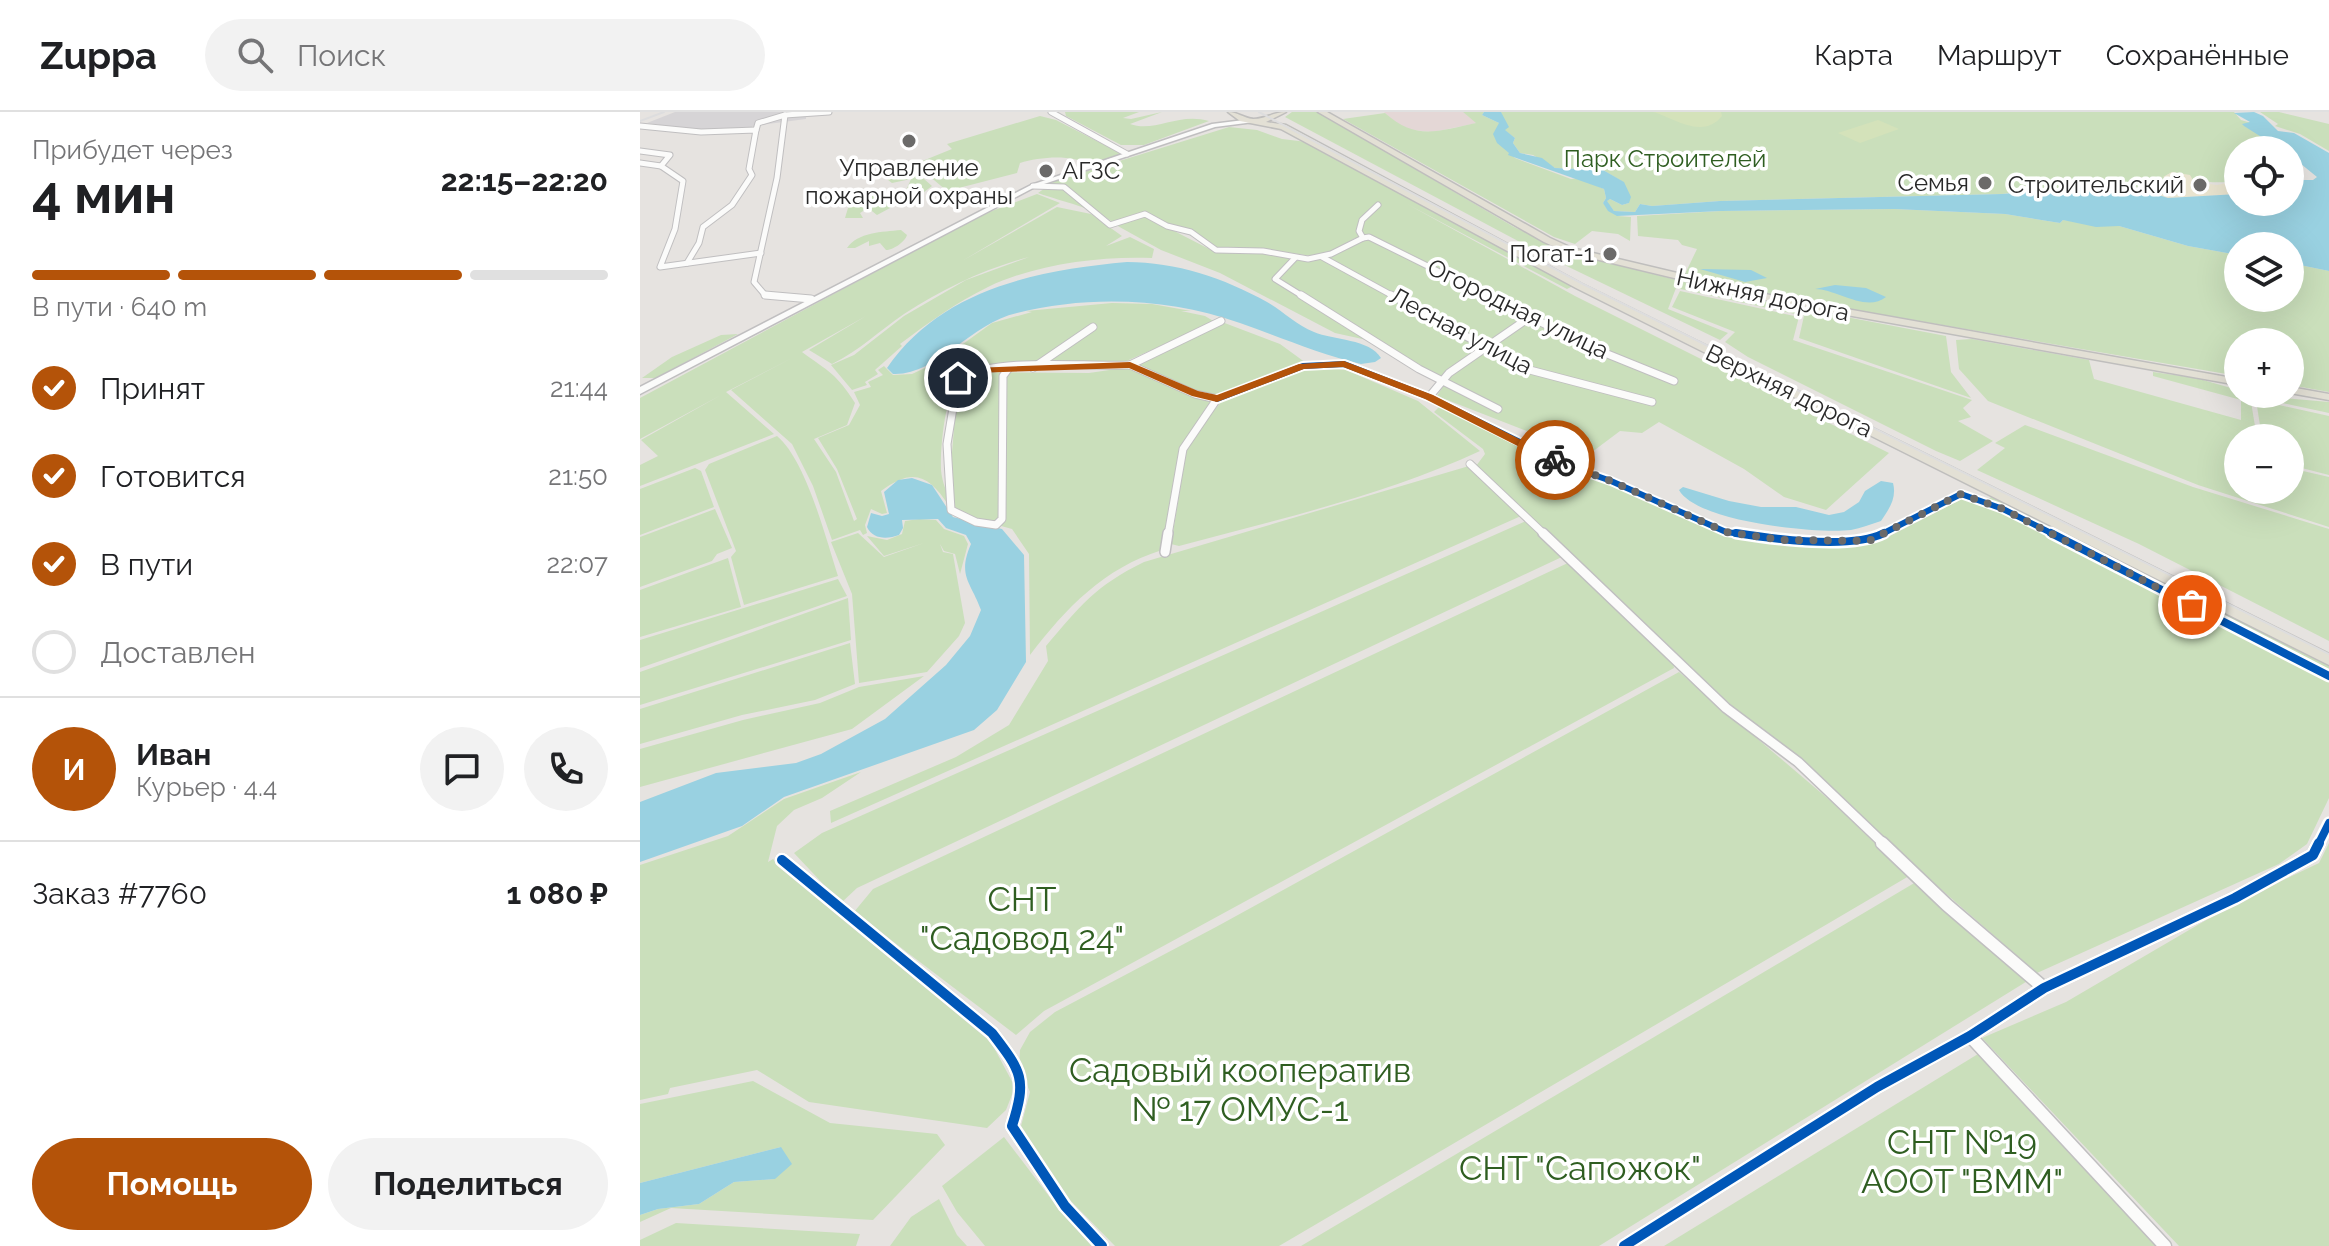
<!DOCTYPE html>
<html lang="ru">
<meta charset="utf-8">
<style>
body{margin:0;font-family:Raleway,sans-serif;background:#f2f2f2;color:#202124;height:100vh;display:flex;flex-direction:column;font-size:30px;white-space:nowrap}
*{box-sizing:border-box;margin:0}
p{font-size:26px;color:#757577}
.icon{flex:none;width:44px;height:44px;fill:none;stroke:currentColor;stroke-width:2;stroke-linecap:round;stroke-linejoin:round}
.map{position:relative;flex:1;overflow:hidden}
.sheet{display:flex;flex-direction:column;background:#fff;width:640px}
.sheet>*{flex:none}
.fabs{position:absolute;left:1584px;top:24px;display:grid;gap:16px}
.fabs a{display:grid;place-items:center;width:80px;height:80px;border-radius:50%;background:#fff;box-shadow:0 8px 32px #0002;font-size:40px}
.pin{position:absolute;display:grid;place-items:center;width:68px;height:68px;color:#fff;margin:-34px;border:4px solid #fff;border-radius:50%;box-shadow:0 2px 8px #0007}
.courier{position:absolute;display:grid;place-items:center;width:80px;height:80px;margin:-40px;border:6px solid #b45309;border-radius:50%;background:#fff;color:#222;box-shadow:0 2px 10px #0007}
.overview em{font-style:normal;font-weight:700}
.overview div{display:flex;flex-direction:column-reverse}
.overview{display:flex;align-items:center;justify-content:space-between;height:136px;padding:0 32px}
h1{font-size:52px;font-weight:700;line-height:60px}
.bar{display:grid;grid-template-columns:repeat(4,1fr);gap:12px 8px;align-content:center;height:96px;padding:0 32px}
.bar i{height:10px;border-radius:6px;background:#e0e0e0}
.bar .active{background:#b45309}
.bar p{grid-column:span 4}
.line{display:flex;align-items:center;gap:20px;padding:0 32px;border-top:2px solid #e0e0e0}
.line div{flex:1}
.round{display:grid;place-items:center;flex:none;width:84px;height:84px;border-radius:42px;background:#f2f2f2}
ol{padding:0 32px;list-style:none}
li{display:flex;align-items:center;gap:24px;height:88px}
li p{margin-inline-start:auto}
li .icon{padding:8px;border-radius:50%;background:#b45309;color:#fff;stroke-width:4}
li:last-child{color:#757577}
li i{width:44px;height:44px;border:4px solid #e0e0e0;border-radius:50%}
.action{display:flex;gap:16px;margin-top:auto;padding:16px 32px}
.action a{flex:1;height:92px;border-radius:48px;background:#b45309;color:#fff;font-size:32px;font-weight:700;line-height:92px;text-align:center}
.action a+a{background:#f2f2f2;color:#202124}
header{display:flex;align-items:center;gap:48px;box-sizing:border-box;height:112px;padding:0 40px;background:#fff;border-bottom:2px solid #e0e0e0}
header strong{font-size:38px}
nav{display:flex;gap:44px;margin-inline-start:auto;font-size:28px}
.search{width:560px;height:72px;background:#f2f2f2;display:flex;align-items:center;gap:20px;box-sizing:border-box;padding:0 28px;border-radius:44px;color:#757577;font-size:30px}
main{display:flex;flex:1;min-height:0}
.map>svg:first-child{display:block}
</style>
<header>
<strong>Zuppa</strong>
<div class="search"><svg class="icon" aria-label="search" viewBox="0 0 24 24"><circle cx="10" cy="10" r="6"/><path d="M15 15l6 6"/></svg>Поиск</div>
<nav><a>Карта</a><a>Маршрут</a><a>Сохранённые</a></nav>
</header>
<main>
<section class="sheet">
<div class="overview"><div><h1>4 мин</h1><p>Прибудет через</p></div><em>22:15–22:20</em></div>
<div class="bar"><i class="active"></i><i class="active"></i><i class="active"></i><i></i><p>В пути · 640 m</p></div>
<ol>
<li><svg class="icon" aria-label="check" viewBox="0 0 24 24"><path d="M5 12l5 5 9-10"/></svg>Принят<p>21:44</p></li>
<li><svg class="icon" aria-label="check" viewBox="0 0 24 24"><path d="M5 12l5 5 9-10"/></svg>Готовится<p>21:50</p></li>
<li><svg class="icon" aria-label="check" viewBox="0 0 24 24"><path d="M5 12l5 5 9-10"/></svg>В пути<p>22:07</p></li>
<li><i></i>Доставлен</li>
</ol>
<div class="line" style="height:144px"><b class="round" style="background:#b45309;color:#fff">И</b><div><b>Иван</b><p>Курьер · 4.4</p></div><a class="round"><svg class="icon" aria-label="chat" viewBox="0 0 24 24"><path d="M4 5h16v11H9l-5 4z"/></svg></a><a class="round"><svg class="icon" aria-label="phone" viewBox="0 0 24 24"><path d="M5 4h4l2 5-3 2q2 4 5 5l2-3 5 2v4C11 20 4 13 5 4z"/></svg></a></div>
<div class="line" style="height:104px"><div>Заказ #7760</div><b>1 080 ₽</b></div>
<div class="action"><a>Помощь</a><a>Поделиться</a></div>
</section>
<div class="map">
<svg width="1689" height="1134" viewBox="0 0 1689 1134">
<rect width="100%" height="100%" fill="#e6e3e0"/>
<!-- industrial -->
<path fill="#d6d4d6" d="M35,0H166V7L113,14L108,18L62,19L7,11Z"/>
<!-- medical -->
<path fill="#e4d7d6" d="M744,0H823L837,11L793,20L762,17Z"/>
<!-- green -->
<g fill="#cadfbb">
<path d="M425,0H499L483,6L491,7L522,0L490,12C515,21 538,0 569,9L504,33H481L426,4Z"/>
<path d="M652,0H678L874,115L927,140L1111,187L1306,224L1311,260L1331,286L1159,226L1164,204L1036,176L1028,197L1088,221L1080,228L910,146L645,5Z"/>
<path d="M823,0H844L842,3L859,11V30L875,46L931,67L940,66L964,77L966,86L963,91L978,104L991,105L990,129L978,122L952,119L935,132L914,125L703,7L745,1C776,29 798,19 836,11Z"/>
<path d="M861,0H1594L1601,8L1611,11L1609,16L1642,38H1598L1596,73L1591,70C1568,71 1554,70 1532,60L1524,65L1534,71L1518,74L1511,69L1497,75L1469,77L1414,76L1362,82L1080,89L1012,94L1000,92L995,100L974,99L966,89L970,87L982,93L989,91L983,70L963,58L915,56L893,43L880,41L873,31L875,26L864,18Z"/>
<path d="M1620,0H1639L1689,12V39L1660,22L1635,14L1638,12Z"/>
<path d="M400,4L416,8L482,42L450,53C432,42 400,45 380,51L377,61L307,79L275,52L312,37L307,32Z"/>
<path d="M589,15L617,18L642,27L667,30L933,174L927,177L767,92L935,184L1249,341L1186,398L1144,385L1104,357L1019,310L1002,321L980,319L948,343L797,284L805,271L745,232L695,221L580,161L521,138L476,113L505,104L577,141L627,140L657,149L687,146L725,126H715L689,141L672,144L624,137L582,140L509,102H494L474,111C455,96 423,90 398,81L415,69Z"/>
<path d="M267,56L276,60L292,74L272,89L265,81L271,67L252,71L238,60Z"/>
<path d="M240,80L253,84L248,91L252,95L237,103L228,96L220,101L223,106H205L208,96Z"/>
<path d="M397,82L420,91L322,149L417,95L451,102L482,124L466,134L490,125L514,137L512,146C459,144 396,152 348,175C317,190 288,211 260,232L262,234L235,258L238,262L225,270L227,273L212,278L191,253L214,243L264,204L326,168L389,145C344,157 303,177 264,202C239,219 219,239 192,252L169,238L226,204L162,240C188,259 197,262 215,291L207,313L174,327L196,360L214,409L217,407L197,357L178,326L209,313L220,293L214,280L231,275L228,270L243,263L238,258L244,254L253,263L272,262L298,250L352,211L392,200L386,199L472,191L512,192L551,199H541L565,204L575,210L482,251L325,257C306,272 300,333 301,358C302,370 307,382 313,393L309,394C289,363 273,355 241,379L247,401L242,402L231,397L225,413L227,421L223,423L220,418L192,428L173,374L152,332L91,278L154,245L86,280L134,322L0,374V353L18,344L1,328L81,283L0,327V286L341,103Z"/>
<path d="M1254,97L1365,102L1420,111L1423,108L1479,114L1548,134L1598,143V186H1650V151L1689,159V280L1650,273V230H1598V264L1145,186L1044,164L1057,137L1042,133L1038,128L998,124L997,104L1081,99Z"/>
<path d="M261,118L267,123C265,130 253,138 246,138L240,131L229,134V129L215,136H207C218,120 242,120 261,118Z"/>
<path d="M1040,179L1159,205L1153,228L1332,288L1323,296L1331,305L1318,309L1353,329L1320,349L1296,339L1108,245L1085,230L1095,220L1032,195Z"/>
<path d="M582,210L640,232L666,251L616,268L584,283L564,282L495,253Z"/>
<path d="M98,222L16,266H2L32,245L81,223Z"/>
<path d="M1332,227L1449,248L1454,267L1601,308V288L1513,264V260L1556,266L1598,278V282L1689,290V301L1610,284L1617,326H1598V378H1650V356L1689,365V415L1558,373L1348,289L1319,257L1316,228Z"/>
<path d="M490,255L573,288L540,336L522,438C464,456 426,496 390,543L389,442L372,417L318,402L309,379L315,303L322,264L329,260L449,261Z"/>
<path d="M685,256L706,258L778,289L840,339C745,383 640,407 539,434L531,432L547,335L575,297L582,289L619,271L658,258Z"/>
<path d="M1616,288L1689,304V363L1650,353V326H1622Z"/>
<path d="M799,295L829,307L909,349L979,376L1088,424L1158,434L1236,431L1322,387L1343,390L1689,570V686L1667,732L1639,752L1397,861L1043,552L836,354L845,342L843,337L794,300Z"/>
<path d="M1385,313L1553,375L1689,417V529L1499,432L1337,358L1365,336L1355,331Z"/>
<path d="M137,324C166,348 186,427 198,464L104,493L91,445L96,439L65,358L69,352Z"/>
<path d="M829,354L881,404L191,711L190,699L316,645L369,613L408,549L406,534C440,494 455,474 504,450Z"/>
<path d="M55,356L61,359L74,395L0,423V377Z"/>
<path d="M1353,383L1689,553V562L1349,387Z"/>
<path d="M75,397L92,436L77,442L72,449L0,475V425Z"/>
<path d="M279,407L296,408L304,417L324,424L328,432L320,462L315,442L304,439L300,432L303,440L313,442L325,511L319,524L287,560L219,571L212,482L191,430L218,421L244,445L284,431L244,444L227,424L247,428L262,422L265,409Z"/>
<path d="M886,409L924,444L217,776L201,791L154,741L182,721Z"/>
<path d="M88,446L101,495L0,525V478Z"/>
<path d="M930,450L1033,550L1034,556L404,899L376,923L214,800L233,777Z"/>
<path d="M198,467L207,484L0,556V528Z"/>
<path d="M208,486L211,528L0,593V560Z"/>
<path d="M210,531L215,572L175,588L102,603L0,632V597Z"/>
<path d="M1039,560L1193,691L1269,764L639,1134H475L426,1084L381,1014L390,980L379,954L380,938L390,920L415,900L576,815Z"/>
<path d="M284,564L212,617L0,675V637L103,608L180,591L219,575Z"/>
<path d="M221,660L182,686L154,698L137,714L128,750L133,747L351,930L375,975L366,998L347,1016L169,990L117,958L30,976L28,982L0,988V753L88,724L144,687Z"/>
<path d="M1689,731V1134H1539L1342,926L1426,890L1597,790L1679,751Z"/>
<path d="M1276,770L1389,868L959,1134H661Z"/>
<path d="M1338,942L1520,1134H1024Z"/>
<path d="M113,969L190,1011L297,1022L305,1033L233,1108L31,1096L0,1110V1103L18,1097L59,1092L94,1070L135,1067L141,1035L0,1071V992Z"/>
<path d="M364,1025L412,1088L453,1134H345L317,1100L302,1074Z"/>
<path d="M299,1087L317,1123L327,1134H250L271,1105Z"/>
<path d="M36,1111L220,1122L216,1134H0V1128Z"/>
</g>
<!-- sand -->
<path fill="#e9e4cf" d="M1532,60L1550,63L1554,70L1577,73L1591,70L1596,73L1598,82L1528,86L1497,75L1511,69L1518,74L1533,71L1523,65Z"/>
<!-- pitch -->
<g fill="#d4e2ba">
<path d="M1013,0H1081L1082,4C1062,29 1031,4 1013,0Z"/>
<path d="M1238,8L1259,17L1220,31L1198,21Z"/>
</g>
<!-- water -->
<g fill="#99d1e1">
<path d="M844,0H861L869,15L865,18L875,26L873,31L880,41L902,46L915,56L963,58L984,70L991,85L989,91L982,93L970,87L967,89L974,99L995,100L1000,92L1012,94L1080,89L1362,82L1440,75L1469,77L1490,74L1528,86L1598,82V90H1650V68H1673L1677,65L1650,43V38H1642L1604,14L1602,12L1610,10L1594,1L1614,0L1623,4L1638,19L1654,21L1689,41V159L1650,151V134H1598V143L1548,134L1479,114L1456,115L1423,108L1420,111L1365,102L1254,97L1081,99L977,104L968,99L963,91L966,86L964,77L868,43L869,41L857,31L853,22L859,11L842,3Z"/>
<path d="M487,150C536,150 584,166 627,190C643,199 656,213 674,220C693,228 730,227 741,246L735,250L721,252C679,242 640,225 600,211C529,186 449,183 377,201C331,211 296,264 253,262L247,256C301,177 398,158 487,150Z"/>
<path d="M1060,157L1111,158L1127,166L1105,170Z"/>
<path d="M1195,173L1226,176L1246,185C1226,201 1197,177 1175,177Z"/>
<path d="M272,366L292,373L313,405L362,417L384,443L386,550L357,598L334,618L144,685L102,714L0,750V690L76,661L156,651L181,642L245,607L306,553L330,524L341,498C331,470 317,464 331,432L326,423L306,416L298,407L262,408L263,416L259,423C248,427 233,428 227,415L231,401L242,404L249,402L244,380L258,368Z"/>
<path d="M1241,369L1253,371C1257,386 1249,397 1241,409C1231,412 1221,416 1211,418C1176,422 1057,410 1039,378L1043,375L1089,389L1121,395H1156L1189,403L1204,400L1219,390L1225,379Z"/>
<path d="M141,1035L152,1052L135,1067L94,1070L59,1092L18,1097L0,1103V1071Z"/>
</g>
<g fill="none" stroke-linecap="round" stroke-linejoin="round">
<defs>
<g id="minor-far3">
<path d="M411,0L487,42"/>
<path d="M145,3L137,66L114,170L125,183L146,185"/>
<path d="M0,14L61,20L116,18L109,57L112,63L92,93L63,115L59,131L47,151"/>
<path d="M116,18L118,11L145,3L189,0"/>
<path d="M0,39L30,43L21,54"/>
<path d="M0,51L21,54L43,69L35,117L20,155L121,141"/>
<path d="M393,74L424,75L470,113L505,102L527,114L551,120L576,138L623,139L668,147L691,142L723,126L719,119L722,108L738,93"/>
<path d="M723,126L729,125L850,185"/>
<path d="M682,145L755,185"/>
<path d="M655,146L635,167L664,185"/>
</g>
<g id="minor-far2">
<path d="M125,183L171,187"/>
<path d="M661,183L779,257L858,297"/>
<path d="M751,183L886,257L1012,290"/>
<path d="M846,183L955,237L1034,269"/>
<path d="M369,256L363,264L362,407L356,413L336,410L311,398L307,332L318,266C364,245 439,255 490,253"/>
<path d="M393,256L453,215"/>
<path d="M789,285L809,261L890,205"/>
<path d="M577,287L663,254L704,252L789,285L926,353L971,369L1086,420L1110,423"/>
<path d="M830,352L905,423"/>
<path d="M528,423L543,337L577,287L555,282L490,253L581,209"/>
<path d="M1240,423L1321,382L1363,397L1415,423"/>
</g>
<g id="minor-far1">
<path d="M903,421L1086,596L1158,650L1245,733"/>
<path d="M1096,421C1134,427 1211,438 1244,421"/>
<path d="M1411,421L1689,564"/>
<path d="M525,440L528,421"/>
<path d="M1678,733L1689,711"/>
</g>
<g id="minor">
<path d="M1242,731L1307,793L1404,876"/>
<path d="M142,748L352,921C382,960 387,967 372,1014L425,1094L462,1134"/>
<path d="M1330,924L1525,1134"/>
<path d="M984,1134L1237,975L1330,924L1404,876L1595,786L1673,743L1679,731"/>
</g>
<path id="secondary" d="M612,7L615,9L614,10L575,15L395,75L0,282V275L391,73L572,12Z"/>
<g id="primary">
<path d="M588,0C598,0 603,6 613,7C625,7 634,0 646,0L626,10L646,13L942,172L1689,542V553L936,176L641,17L600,9Z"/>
<path d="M678,0H687L910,126L932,136L1134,184L1598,267V273L1134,190L926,140L904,130Z"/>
<path d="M1650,275L1689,282V288L1650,281Z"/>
</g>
</defs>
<!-- minor-far3 casing -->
<use href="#minor-far3" stroke="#c0bfc0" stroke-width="7"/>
<!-- minor-far2 casing -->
<use href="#minor-far2" stroke="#c0bfc0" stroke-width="9"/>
<!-- minor-far1 casing -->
<use href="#minor-far1" stroke="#c0bfc0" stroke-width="12"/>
<!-- minor casing -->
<use href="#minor" stroke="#c0bfc0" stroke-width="15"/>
<!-- secondary casing -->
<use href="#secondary" stroke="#c0bfc0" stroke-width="3"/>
<!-- primary casing -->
<use href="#primary" stroke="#bfbebd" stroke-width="3"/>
<!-- minor-far3 -->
<use href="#minor-far3" stroke="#fbfbfa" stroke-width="5"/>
<!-- minor-far2 -->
<use href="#minor-far2" stroke="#fbfbfa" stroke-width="7"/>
<!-- minor-far1 -->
<use href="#minor-far1" stroke="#fbfbfa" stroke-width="9"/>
<!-- minor -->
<use href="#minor" stroke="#fbfbfa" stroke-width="12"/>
<!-- secondary -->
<use href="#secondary" fill="#fbfbfa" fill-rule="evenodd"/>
<!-- primary -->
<use href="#primary" fill="#e3e0d5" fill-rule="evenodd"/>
<!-- tram -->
<path stroke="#ddddde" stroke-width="2" d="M619,0L943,172L1689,542"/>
<!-- rail -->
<path stroke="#ddddde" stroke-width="2" d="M0,9L24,0"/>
<defs>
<g id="cycleway-far2">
<path d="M577,287L663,254L704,252L789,285L926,353L971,369L1086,420L1110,423"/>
<path d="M1240,423L1321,382L1363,397L1415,423"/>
</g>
<g id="cycleway-far1">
<path d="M1096,421C1134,427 1211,438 1244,421"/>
<path d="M1411,421L1689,564"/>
<path d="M1678,733L1689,711"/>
</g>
<g id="cycleway">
<path d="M142,748L352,921C382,960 387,967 372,1014L425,1094L462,1134"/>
<path d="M984,1134L1237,975L1330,924L1404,876L1595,786L1673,743L1679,731"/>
</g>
</defs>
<!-- cycleway-far2 casing -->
<use href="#cycleway-far2" stroke="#fff" stroke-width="10"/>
<!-- cycleway-far1 casing -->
<use href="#cycleway-far1" stroke="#fff" stroke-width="13"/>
<!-- cycleway casing -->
<use href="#cycleway" stroke="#fff" stroke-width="15"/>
<!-- cycleway-far2 -->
<use href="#cycleway-far2" stroke="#0057b8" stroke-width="6"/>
<!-- cycleway-far1 -->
<use href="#cycleway-far1" stroke="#0057b8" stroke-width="8"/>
<!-- cycleway -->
<use href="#cycleway" stroke="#0057b8" stroke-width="10"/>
</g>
<!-- route -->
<path fill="#b45309" d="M704,249L793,283L920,348L911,351L785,287L703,255L664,257L577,290L552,284L489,256L333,261L318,269L313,266L321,258L333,256L490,250L558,279L577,283L659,252Z"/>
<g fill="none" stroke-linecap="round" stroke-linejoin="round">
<!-- done -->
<path stroke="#6b6a69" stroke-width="8" stroke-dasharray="0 14.4" d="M915,348L971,369L1086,420L1142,428L1229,429L1321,382L1363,397L1552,493"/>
</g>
<!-- markers -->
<g fill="#6b6a69" stroke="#fff" stroke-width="3">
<circle cx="269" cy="29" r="8"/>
<circle cx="406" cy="59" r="8"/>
<circle cx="1345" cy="71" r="8"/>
<circle cx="1560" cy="73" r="8"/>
<circle cx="970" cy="142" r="8"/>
</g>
<g text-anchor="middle" stroke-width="7" stroke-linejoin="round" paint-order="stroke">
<!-- far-park labels -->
<g font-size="24" fill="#2f5e21" stroke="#fff">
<text x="1025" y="55">Парк Строителей</text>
</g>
<!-- far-poi labels -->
<g font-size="24" fill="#292929" stroke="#fff" text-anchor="end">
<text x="269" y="64" text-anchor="middle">Управление<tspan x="269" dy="28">пожарной охраны</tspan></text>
<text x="422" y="67" text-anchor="start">АГЗС</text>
<text x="1329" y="79">Семья</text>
<text x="1544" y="81">Строительский</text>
<text x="954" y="150">Погат-1</text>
</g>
<!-- far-street labels -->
<g font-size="24" fill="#292929" stroke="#fff">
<text transform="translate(1123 183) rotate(12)" y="8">Нижняя дорога</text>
<text transform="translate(878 197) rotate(26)" y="8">Огородная улица</text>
<text transform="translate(821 219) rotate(28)" y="8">Лесная улица</text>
<text transform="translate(1149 279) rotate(26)" y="8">Верхняя дорога</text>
</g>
<!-- near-park labels -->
<g font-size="34" fill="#2f5e21" stroke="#fff">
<text x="382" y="799">СНТ<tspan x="382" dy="39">"Садовод 24"</tspan></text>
<text x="600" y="970">Садовый кооператив<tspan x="600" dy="39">№ 17 ОМУС-1</tspan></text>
<text x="1322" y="1042">СНТ №19<tspan x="1322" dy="39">АООТ "ВММ"</tspan></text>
<text x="940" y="1068">СНТ "Сапожок"</text>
</g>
</g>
</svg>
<div class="fabs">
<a><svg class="icon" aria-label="locate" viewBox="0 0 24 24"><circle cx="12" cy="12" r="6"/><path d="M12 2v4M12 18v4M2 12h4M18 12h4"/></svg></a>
<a><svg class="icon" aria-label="layers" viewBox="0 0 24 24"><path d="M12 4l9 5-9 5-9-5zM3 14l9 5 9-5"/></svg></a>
<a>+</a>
<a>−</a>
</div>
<div class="pin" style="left:1552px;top:493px;background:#ea580c"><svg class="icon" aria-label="bag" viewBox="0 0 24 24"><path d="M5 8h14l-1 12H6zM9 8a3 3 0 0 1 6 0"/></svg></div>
<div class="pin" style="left:318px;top:266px;background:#1f2937"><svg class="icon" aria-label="home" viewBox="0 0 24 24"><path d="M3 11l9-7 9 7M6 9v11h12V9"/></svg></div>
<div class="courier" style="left:915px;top:348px"><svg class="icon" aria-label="bike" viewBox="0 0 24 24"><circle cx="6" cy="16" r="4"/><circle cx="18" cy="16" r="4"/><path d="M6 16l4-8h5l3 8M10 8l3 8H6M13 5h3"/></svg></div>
</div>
</main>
